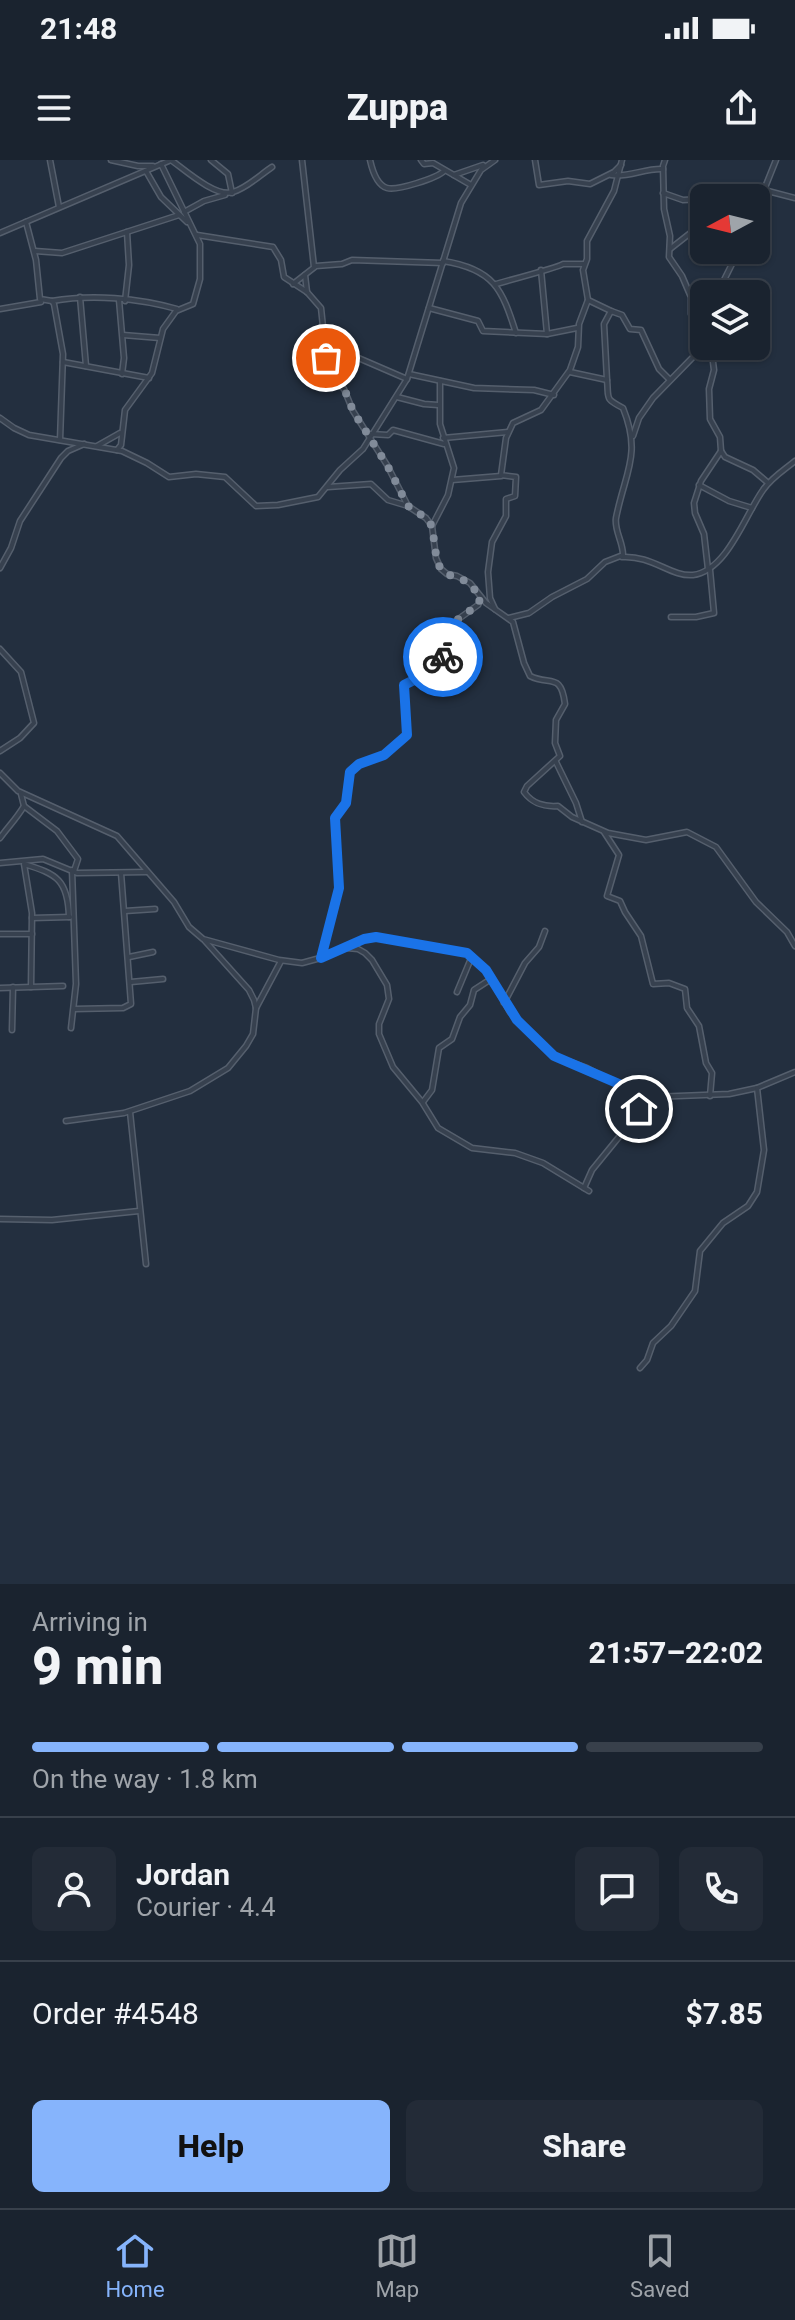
<!DOCTYPE html>
<meta charset="utf-8">
<style>
body{margin:0;font-family:Roboto,sans-serif;background:#232b37;color:#f1f3f6;height:100vh;display:flex;flex-direction:column;font-size:30px;white-space:nowrap}
*{box-sizing:border-box;margin:0}
p{font-size:26px;color:#9fa4aa}
.icon{flex:none;width:44px;height:44px;fill:none;stroke:currentColor;stroke-width:2;stroke-linecap:round;stroke-linejoin:round}
.map{position:relative;height:1424px;overflow:hidden}
.panel{display:flex;flex-direction:column;background:#1a232f;flex:1}
.panel>*{flex:none}
.needle{width:52px;rotate:263deg}
.controls{position:absolute;left:690px;top:24px;display:grid;gap:16px}
.controls a{display:grid;place-items:center;width:80px;height:80px;border-radius:12px;background:#1a232f;box-shadow:0 2px 6px #0004,0 0 0 2px #38404b;font-size:40px}
.pin{position:absolute;display:grid;place-items:center;width:68px;height:68px;color:#fff;margin:-34px;border:4px solid #fff;border-radius:50%;box-shadow:0 2px 8px #0007}
.courier{position:absolute;display:grid;place-items:center;width:80px;height:80px;margin:-40px;border:6px solid #1a73e8;border-radius:50%;background:#fff;color:#222;box-shadow:0 2px 10px #0007}
.head em{font-style:normal;font-weight:800}
.head div{display:flex;flex-direction:column-reverse}
.head{display:flex;align-items:center;justify-content:space-between;height:136px;padding:0 32px}
h1{font-size:52px;font-weight:800;line-height:60px}
.bar{display:grid;grid-template-columns:repeat(4,1fr);gap:12px 8px;align-content:center;height:96px;padding:0 32px}
.bar i{height:10px;border-radius:6px;background:#38404b}
.bar .active{background:#86b4fc}
.bar p{grid-column:span 4}
.line{display:flex;align-items:center;gap:20px;padding:0 32px;border-top:2px solid #38404b}
.line div{flex:1}
.round{display:grid;place-items:center;flex:none;width:84px;height:84px;border-radius:12px;background:#232b37}
.cta{display:flex;gap:16px;margin-top:auto;padding:16px 32px}
.cta a{flex:1;height:92px;border-radius:12px;background:#86b4fc;color:#111;font-size:32px;font-weight:800;line-height:92px;text-align:center}
.cta a+a{background:#232b37;color:#f1f3f6}
.status{display:flex;justify-content:space-between;align-items:center;height:56px;padding:0 40px;background:#1a232f;direction:ltr}
.status svg{height:22px;fill:currentColor}
header{display:flex;justify-content:space-between;align-items:center;height:104px;padding:0 32px;background:#1a232f;font-size:36px;font-weight:800}
.menu{display:flex;justify-content:space-around;align-items:center;height:112px;border-top:2px solid #38404b;background:#1a232f;font-size:22px;color:#9fa4aa}
.menu a{display:grid;justify-items:center;gap:4px}
.menu .active{color:#86b4fc}
.map>svg:first-child{display:block}
</style>
<div class="status"><b>21:48</b><svg viewBox="0 0 49 12"><path d="M0 12V9h3v3zM5 12V6h3v6zM10 12V3h3v9zM15 12V0h3v12zM26 1h20v11H26zM47 4h2v5h-2z"/></svg></div>
<header><svg class="icon" aria-label="menu" viewBox="0 0 24 24"><path d="M4 6h16M4 12h16M4 18h16"/></svg>Zuppa<svg class="icon" aria-label="share" viewBox="0 0 24 24"><path d="M12 15V3M7 8l5-5 5 5M5 13v7h14v-7"/></svg></header>
<div class="map">
<svg width="795" height="1424" viewBox="0 0 795 1424">
<rect width="100%" height="100%" fill="#232f3f"/>
<g fill="none" stroke-linecap="round" stroke-linejoin="round">
<defs>
<g id="minor">
<path d="M50,0L59,47"/>
<path d="M111,0L138,6H153"/>
<path d="M171,0C185,10 216,38 233,32C247,28 260,15 272,7"/>
<path d="M211,0L228,14L232,33"/>
<path d="M302,0L314,107"/>
<path d="M370,0C372,9 377,25 387,28C397,31 437,18 444,11"/>
<path d="M421,0L424,4L433,3L471,25"/>
<path d="M535,0L539,25L568,21L590,24L614,12L621,5"/>
<path d="M665,0L663,6L664,49L670,76L669,97L682,116L691,137V154L699,163L700,177"/>
<path d="M146,11L161,37L187,62"/>
<path d="M454,15L483,5"/>
<path d="M611,15C628,18 645,8 663,9"/>
<path d="M764,30L795,38"/>
<path d="M663,33L683,40L704,39"/>
<path d="M728,38H731"/>
<path d="M756,40L764,30L776,0"/>
<path d="M184,52L204,41L225,35"/>
<path d="M26,62L36,100L40,139L52,141L54,144L63,194L60,280"/>
<path d="M0,73L171,0"/>
<path d="M197,75L273,87L281,100L284,117L307,132L321,148L328,214L344,229L353,251L387,305L408,346L426,358L432,366L436,398L441,409L447,414L457,416L470,423L486,443L513,462L524,503L530,516C550,526 561,512 565,544L556,560L555,583L560,596L527,626L524,632C533,644 544,647 558,646L572,657L608,673L646,680L687,672L716,687L756,742L787,772L795,786"/>
<path d="M670,89L698,67L704,39"/>
<path d="M35,91L62,93L179,55"/>
<path d="M443,101C494,109 502,129 516,173"/>
<path d="M541,110L547,174"/>
<path d="M305,115L307,132"/>
<path d="M293,124L316,106L342,104L352,100L443,103"/>
<path d="M496,124C507,121 559,107 563,104H584"/>
<path d="M717,134L739,90"/>
<path d="M80,137L86,206"/>
<path d="M119,140L124,198L122,214"/>
<path d="M588,140L611,151L604,164L607,220"/>
<path d="M52,141C92,134 138,138 177,149"/>
<path d="M125,141L129,105L127,72"/>
<path d="M429,148L478,161L483,171L547,174L577,168"/>
<path d="M0,149L41,142"/>
<path d="M611,151L622,155L630,169L641,170L659,209L670,220"/>
<path d="M123,175L160,178"/>
<path d="M326,184L407,219"/>
<path d="M711,186L714,210L709,229L710,259L720,277L721,291L725,297L753,310L767,322"/>
<path d="M63,202L149,218"/>
<path d="M409,214L474,228L534,230L554,235"/>
<path d="M397,237L424,244L438,245"/>
<path d="M0,258L14,268L29,275L122,291L147,303L169,317L196,314L225,317L256,346L278,345L318,337L340,310L363,289L407,219L461,43L481,10L495,0"/>
<path d="M371,274L388,275L393,270L444,284"/>
<path d="M633,276L639,258L653,238L695,195L704,166"/>
<path d="M443,278L508,272"/>
<path d="M97,286L120,273"/>
<path d="M117,290L121,285L125,250L152,213L163,169L176,151L193,144L200,119V84L161,4"/>
<path d="M452,320L501,316"/>
<path d="M699,325L729,341L752,348"/>
<path d="M328,327L371,324L388,340L408,346"/>
<path d="M432,366L448,335L454,308L440,264V221"/>
<path d="M622,397C652,395 671,417 693,415C727,411 745,355 763,330C771,318 784,310 795,301"/>
<path d="M0,408L11,388L20,361L61,298L68,291L84,284"/>
<path d="M708,409L704,374L695,353L694,343L701,321L721,291"/>
<path d="M495,449L490,438L488,412L492,382L506,356V339L515,336L516,317L501,315L506,278L513,263L541,250L570,210L578,187L579,164L588,140L583,110L587,99V81L614,31L622,0"/>
<path d="M671,457H696L714,453L710,410"/>
<path d="M509,458L529,453L552,437L587,419L605,402L623,395C623,382 614,370 616,358C625,312 642,295 623,248C604,238 609,239 607,220L570,212"/>
<path d="M0,489L21,512L34,563L20,578L0,591"/>
<path d="M556,602L576,643L582,662"/>
<path d="M0,613L18,631L117,676L174,742L189,767L203,779L279,800L302,803L324,797L364,779L376,777L467,793L486,810L510,852L554,896L587,908L624,928L653,937L729,934L757,928L795,912"/>
<path d="M24,646L57,671L78,699L74,711"/>
<path d="M604,672L619,695L607,736L620,741L625,752L641,776L653,824L669,823L685,829L687,848L699,866L706,903L712,913L710,936"/>
<path d="M0,678C8,667 17,658 24,646L21,634"/>
<path d="M0,703L43,699L77,713L147,712"/>
<path d="M125,751L155,749"/>
<path d="M32,758L70,757"/>
<path d="M0,774H32"/>
<path d="M347,788L358,789L365,793L372,800L387,825L389,839L379,864V874L393,907L422,942L438,968L472,988L515,993L543,1003L589,1031"/>
<path d="M129,797L153,792"/>
<path d="M321,798L339,728L335,658L346,643L350,612L359,604L384,595L407,575L404,525L444,504L440,484L457,460L478,445L481,438"/>
<path d="M131,822L163,819"/>
<path d="M31,827L32,753L24,704C57,714 68,720 69,757"/>
<path d="M0,828L63,826"/>
<path d="M457,832L472,796"/>
<path d="M504,843L525,803L539,787L545,771"/>
<path d="M256,848L281,801"/>
<path d="M74,849L123,848L131,844L121,713"/>
<path d="M71,868L76,824L72,710"/>
<path d="M12,870L13,827"/>
<path d="M423,942L432,930L439,888L452,879L460,857L470,845L474,830L491,819"/>
<path d="M130,952L146,1104"/>
<path d="M632,954L633,930"/>
<path d="M66,961L124,953L190,931L228,908L246,886L253,874L256,848L254,840L249,830L205,781"/>
<path d="M584,1028L592,1010L623,972L632,954L642,946L658,940"/>
<path d="M0,1059L52,1060L139,1051"/>
<path d="M640,1208L647,1200L653,1183L671,1166L695,1131L700,1091L723,1063L748,1046L757,1032L764,990L757,928"/>
</g>
</defs>
<!-- minor casing -->
<use href="#minor" stroke="#555f6d" stroke-width="7"/>
<!-- minor -->
<use href="#minor" stroke="#37414f" stroke-width="4"/>
</g>
<g fill="none" stroke-linecap="round" stroke-linejoin="round">
<!-- done -->
<path stroke="#818b99" stroke-width="8" stroke-dasharray="0 14.4" d="M326,198L328,214L344,228L353,251L387,305L408,346L426,358L432,366L437,402L441,409L447,414L466,421L481,436L478,445L457,460L440,484L443,497"/>
<!-- route -->
<path stroke="#1a73e8" stroke-width="10" d="M443,497L444,502L442,506L404,525L407,575L384,595L359,604L350,612L346,643L335,658L339,728L321,798L364,779L376,777L467,793L486,810L517,860L554,896L633,930L632,954L639,949"/>
</g>
</svg>
<div class="controls">
<a><svg class="needle" viewBox="-14 -14 28 28"><path d="M0-13l5 13h-10z" fill="#e53935"/><path d="M0 13l5-13h-10z" fill="#9fa4aa"/></svg></a>
<a><svg class="icon" aria-label="layers" viewBox="0 0 24 24"><path d="M12 4l9 5-9 5-9-5zM3 14l9 5 9-5"/></svg></a>
</div>
<div class="pin" style="left:326px;top:198px;background:#ea580c"><svg class="icon" aria-label="bag" viewBox="0 0 24 24"><path d="M5 8h14l-1 12H6zM9 8a3 3 0 0 1 6 0"/></svg></div>
<div class="pin" style="left:639px;top:949px;background:#1f2937"><svg class="icon" aria-label="home" viewBox="0 0 24 24"><path d="M3 11l9-7 9 7M6 9v11h12V9"/></svg></div>
<div class="courier" style="left:443px;top:497px"><svg class="icon" aria-label="bike" viewBox="0 0 24 24"><circle cx="6" cy="16" r="4"/><circle cx="18" cy="16" r="4"/><path d="M6 16l4-8h5l3 8M10 8l3 8H6M13 5h3"/></svg></div>
</div>
<section class="panel">
<div class="head"><div><h1>9 min</h1><p>Arriving in</p></div><em>21:57–22:02</em></div>
<div class="bar"><i class="active"></i><i class="active"></i><i class="active"></i><i></i><p>On the way · 1.8 km</p></div>
<div class="line" style="height:144px"><a class="round"><svg class="icon" aria-label="person" viewBox="0 0 24 24"><circle cx="12" cy="8" r="4"/><path d="M4 21q1-7 8-7t8 7"/></svg></a><div><b>Jordan</b><p>Courier · 4.4</p></div><a class="round"><svg class="icon" aria-label="chat" viewBox="0 0 24 24"><path d="M4 5h16v11H9l-5 4z"/></svg></a><a class="round"><svg class="icon" aria-label="phone" viewBox="0 0 24 24"><path d="M5 4h4l2 5-3 2q2 4 5 5l2-3 5 2v4C11 20 4 13 5 4z"/></svg></a></div>
<div class="line" style="height:104px"><div>Order #4548</div><b>$7.85</b></div>
<div class="cta"><a>Help</a><a>Share</a></div>
</section>
<nav class="menu">
<a class="active"><svg class="icon" aria-label="home" viewBox="0 0 24 24"><path d="M3 11l9-7 9 7M6 9v11h12V9"/></svg>Home</a>
<a><svg class="icon" aria-label="map" viewBox="0 0 24 24"><path d="M3 6l6-2 6 2 6-2v14l-6 2-6-2-6 2zM9 4v14M15 6v14"/></svg>Map</a>
<a><svg class="icon" aria-label="saved" viewBox="0 0 24 24"><path d="M7 4h10v16l-5-4-5 4z"/></svg>Saved</a>
</nav>
